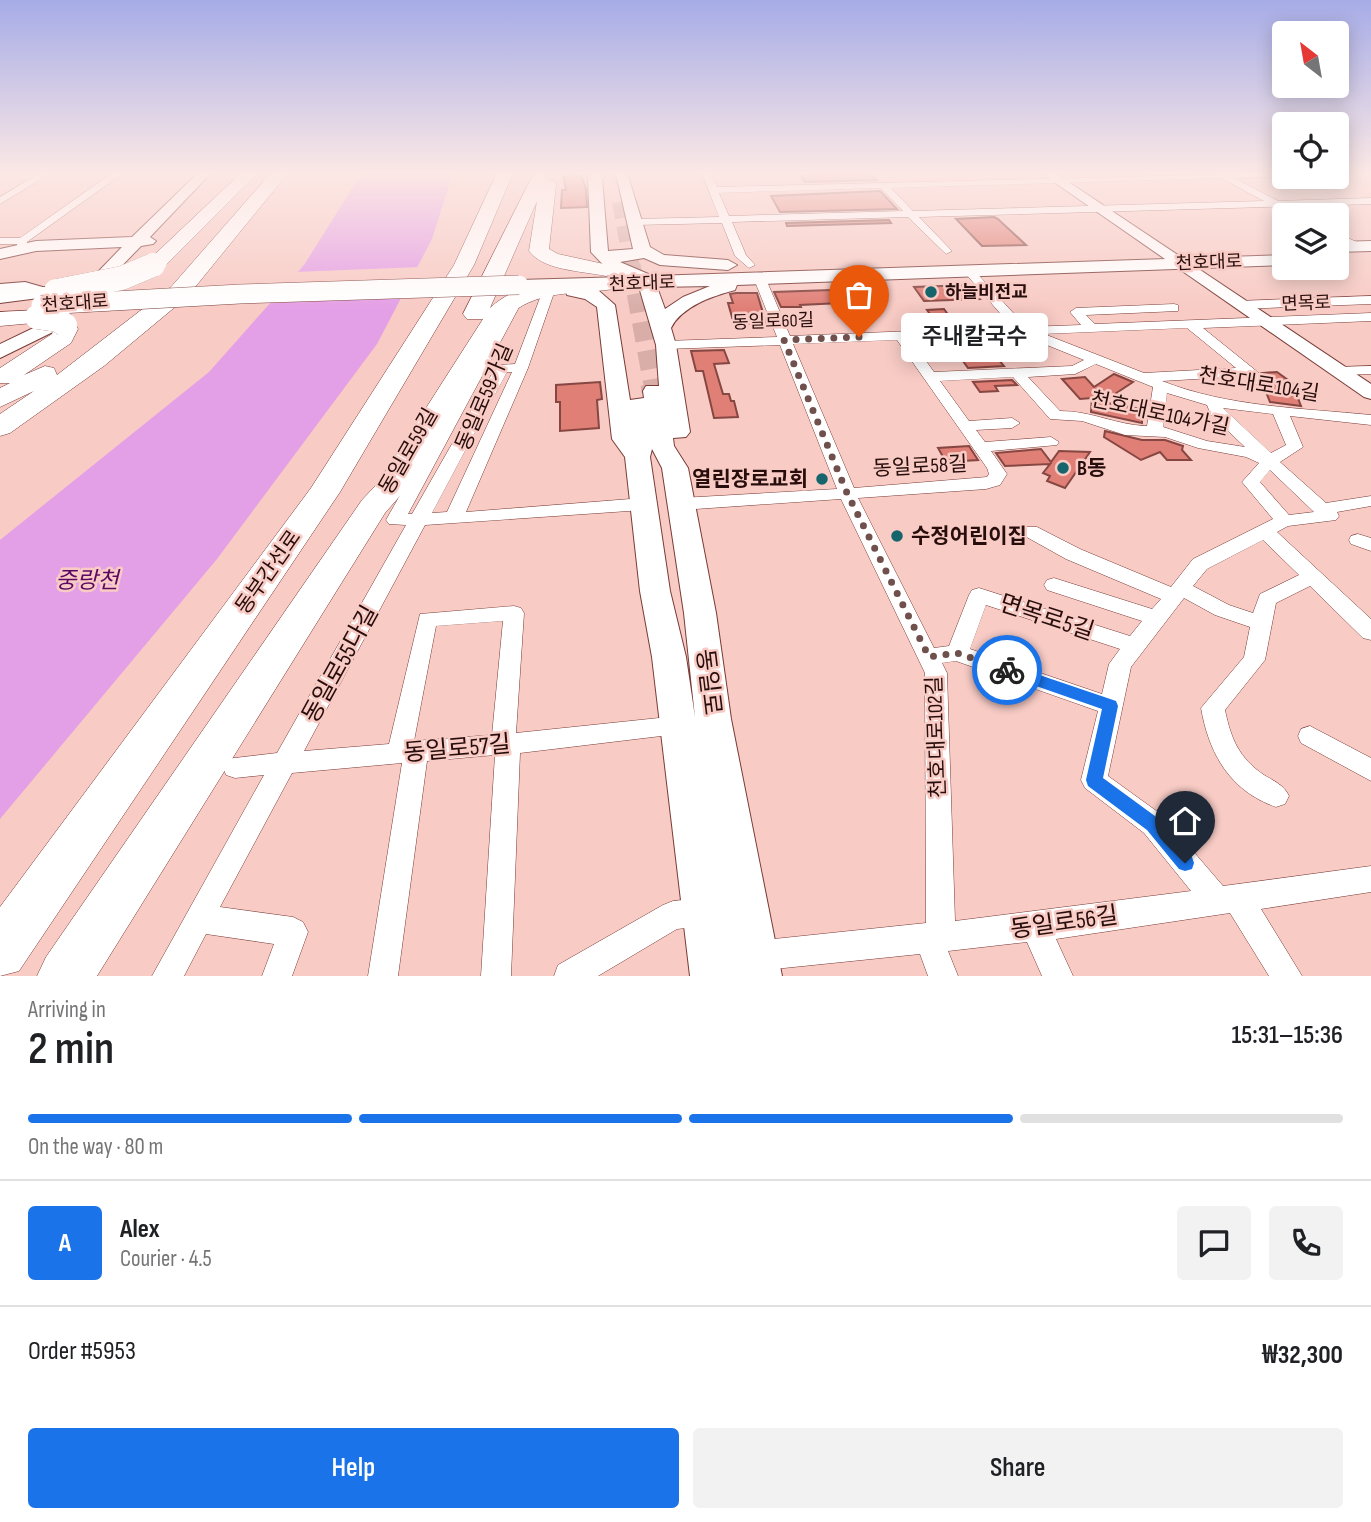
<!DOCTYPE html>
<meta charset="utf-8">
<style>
body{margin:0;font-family:"Sofia Sans Condensed","Noto Sans KR",sans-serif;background:#f2f2f2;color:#202124;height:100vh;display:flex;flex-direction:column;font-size:26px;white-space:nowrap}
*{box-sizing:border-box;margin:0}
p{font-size:23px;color:#757577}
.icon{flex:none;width:38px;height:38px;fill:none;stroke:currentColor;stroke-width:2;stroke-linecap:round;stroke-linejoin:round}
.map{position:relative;height:976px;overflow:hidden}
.sheet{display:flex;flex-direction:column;background:#fff;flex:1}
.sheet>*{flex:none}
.needle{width:46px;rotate:329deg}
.fabs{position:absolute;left:1272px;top:21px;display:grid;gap:14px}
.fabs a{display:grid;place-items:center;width:77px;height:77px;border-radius:7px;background:#fff;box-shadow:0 4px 18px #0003;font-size:35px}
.pin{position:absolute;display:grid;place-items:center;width:60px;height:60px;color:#fff;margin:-72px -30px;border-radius:50% 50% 50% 0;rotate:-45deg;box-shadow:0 0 7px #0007}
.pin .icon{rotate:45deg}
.courier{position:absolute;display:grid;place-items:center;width:70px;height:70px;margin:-35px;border:5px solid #1a73e8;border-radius:50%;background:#fff;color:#222;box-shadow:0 2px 9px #0007}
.bubble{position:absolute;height:49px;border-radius:7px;background:#fff;box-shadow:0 4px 18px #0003;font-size:23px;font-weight:600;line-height:49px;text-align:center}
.headline em{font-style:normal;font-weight:600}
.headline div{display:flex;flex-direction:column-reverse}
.headline{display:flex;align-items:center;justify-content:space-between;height:119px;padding:0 28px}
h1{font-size:46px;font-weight:600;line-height:52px}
.bar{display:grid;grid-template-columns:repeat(4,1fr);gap:10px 7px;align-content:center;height:84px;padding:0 28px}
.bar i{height:9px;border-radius:5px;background:#e0e0e0}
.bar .active{background:#1a73e8}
.bar p{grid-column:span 4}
.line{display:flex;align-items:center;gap:18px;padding:0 28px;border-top:2px solid #e0e0e0}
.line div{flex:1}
.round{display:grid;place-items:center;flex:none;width:74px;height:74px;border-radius:7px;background:#f2f2f2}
.action{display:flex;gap:14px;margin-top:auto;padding:14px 28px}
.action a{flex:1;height:80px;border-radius:7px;background:#1a73e8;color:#fff;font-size:28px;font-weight:600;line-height:80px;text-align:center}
.action a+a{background:#f2f2f2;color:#202124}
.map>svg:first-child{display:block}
</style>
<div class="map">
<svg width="1371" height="976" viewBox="0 0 1371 976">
<rect width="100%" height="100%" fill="#f8cbc5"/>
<!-- water -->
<path fill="#e4a0e6" d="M362,173H453L432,239L377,344L217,559L0,819V540L209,372L304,265Z"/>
<!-- pier -->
<path fill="#f8cbc5" d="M421,267L405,298L266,303L294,272Z"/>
<!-- building -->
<g fill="#e07f76" stroke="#864742" stroke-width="2">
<path d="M563,173H580L586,189L587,207L561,208L562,190H566Z"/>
<path d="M799,173H870L876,180L805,182Z"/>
<path d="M880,191L897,209L780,212L771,196Z"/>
<path d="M994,217L998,219L1026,245L982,246L956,219Z"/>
<path d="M889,220L891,223L787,226L786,223Z"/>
<path d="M969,285L980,299L924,301L914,287Z"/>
<path d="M860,289L861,302L800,305L801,307H781L774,292Z"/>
<path d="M736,293H757L766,323L734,324L728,303H733L730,294Z"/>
<path d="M944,309L957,327H939L927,310Z"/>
<path d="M948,340H966L973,349L989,348L1004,366L968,368Z"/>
<path d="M724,350L729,363L714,364L723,394H729L731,401H734L738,417L714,418L703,371H696L691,351Z"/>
<path d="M1277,372L1292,383L1301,406L1270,402L1264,387L1269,380L1262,373Z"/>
<path d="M1114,374L1133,382L1103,402L1142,409V423L1091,412L1092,398L1080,399L1062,379L1085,377L1094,387Z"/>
<path d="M1012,380L1017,385L995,386L998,391L980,392L973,382Z"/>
<path d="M600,382L602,399L597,400L599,428L560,431V402H556V385Z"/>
<path d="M1105,431L1142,440H1165L1183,446L1182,450L1191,460H1167L1160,452L1141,460L1104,437Z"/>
<path d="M969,446L978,460L946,462L938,448Z"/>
<path d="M1041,449L1051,462L1059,451L1090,452L1065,488L1047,481L1050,476L1043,473L1050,464L1005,466L996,453Z"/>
</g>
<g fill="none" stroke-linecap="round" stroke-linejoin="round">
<!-- primary-tunnel-far2 -->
<path stroke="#d9aea9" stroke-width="16" stroke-dasharray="16 8" stroke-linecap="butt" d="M620,202L632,267"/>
<!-- primary-tunnel-far1 -->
<path stroke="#d9aea9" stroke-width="19" stroke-dasharray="19 10" stroke-linecap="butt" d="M631,265L653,385"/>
<!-- primary-tunnel -->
<path stroke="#d9aea9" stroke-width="25" stroke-dasharray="25 12" stroke-linecap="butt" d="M653,384L654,391"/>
<defs>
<g id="street">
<path d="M40,173H51L0,204V197Z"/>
<path d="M112,173H123L27,242L26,249H18L17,244H0V238H20Z"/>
<path d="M702,173H710L717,187L1284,173V177L1234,178L1278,201L1371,198V204L919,217L950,249L952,251L946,254L908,217L732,222L746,255L755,265L749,268L735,256L722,223L635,225L630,222L635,219L719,217ZM1221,178L1264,201L913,211L891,188ZM881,188L903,211L729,216L719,193Z"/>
<path d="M1337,233L1361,244L1363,246L1357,249L1337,240Z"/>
<path d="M969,267L973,269L1026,327L1081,325L1070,312L1076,308L1174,304L1178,305V311L1086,315L1095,324L1371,313V321L1203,328L1265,378L1267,381L1265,384H1255L1246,376L1162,381C1228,407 1301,408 1371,415V425L1290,416L1303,447L1280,462L1326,503L1371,496V506L1337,512L1339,516L1336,520L1288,526L1277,532L1371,619V640L1363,638L1310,586L1276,603L1265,660L1225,710C1231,739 1239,758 1264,775C1274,781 1284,785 1289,796L1285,804L1276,807C1230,791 1209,754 1201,708L1244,657L1250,627L1215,615L1184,598L1131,667L1108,776L1162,815L1223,886L1371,866V892L1261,909L1302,976H1269L1230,913L1056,939L1073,976H1042L1027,942L948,951L958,976H928L920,954L755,971L744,967L740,956L744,945L755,941L926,923L925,673L841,499L681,510L672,504L681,498L837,489L780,345L666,349L659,345L666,341L777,337L754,279L760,275L766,279L790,336L1012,327L965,273L963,271ZM1187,328L1236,368L1144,373L1044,334ZM1022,335L1084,360L1072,366L934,372L910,339ZM897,340L987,468L989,474L987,477L854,488L793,344ZM1096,364L1153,387L1147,426C1115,425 1093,411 1060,411L1028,377L1075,374ZM1013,377L1050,419L1082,421L1125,435L1165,437L1198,448L1246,457L1259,463L1242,482L1273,519L1193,559L1171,587L1080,549L1037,527H1023L1021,531L1023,535L1066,559L1161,599L1152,609L1054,578L1047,580L1044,585L1047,590L1142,621L1130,636L979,588L972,590L969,595L949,646L934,648L858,498L986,489L1000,485L1007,474L991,451L1057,445L1059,442L1051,437L985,442L976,430L1012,428L1020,423L1012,418L969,421L940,381ZM1167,393L1207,405L1211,415L1245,447L1207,441L1163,427ZM1223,408L1273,414L1286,445L1271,453ZM1270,470L1314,512L1289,515L1260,482ZM1263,540L1299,575L1260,594L1253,613L1229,605L1193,586L1207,569ZM986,605L1120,649L1109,664L1102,694L970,649ZM956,661L1098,711L1081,780L1085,788L1144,833L1191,891L955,921L947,673L942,663Z"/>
<path d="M549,286L555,290L528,368L466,512L643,498L652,504L643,510L425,525L304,751L389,744L420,614L514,606L521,608L524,613L516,733L678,716L686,719L690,726L686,733L520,753L511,976H481L495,755L427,761L398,976H368L402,763L292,773L220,907L293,917L303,922L308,932L292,976H262L274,944L206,934L184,976H152L264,775L235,778L226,775L223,767L226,759L277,753L406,525L389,524L386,520L513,296L519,292L525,296L408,514H412L497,365L515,364L543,290ZM507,372H512L447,512L432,513ZM503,621L492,735L414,741L436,626Z"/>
<path d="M1371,296V304L1240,309L1234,305L1240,301Z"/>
<path d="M1371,366V374L1339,375L1332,371L1339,367Z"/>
<path d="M1358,534L1371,538V551L1351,544L1349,540L1351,536Z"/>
<path d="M1310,726L1371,758V781L1301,743L1298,736L1301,729Z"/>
<path d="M704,898L714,902L718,912L714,922L704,926L677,929L598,976H554L558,965L663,905L673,901Z"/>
</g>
<g id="secondary">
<path d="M198,173H211L150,237L156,241L153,244L141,246L108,280H96L94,276L122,247L36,251L0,259V249L36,241L132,237Z"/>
<path d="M1041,173H1055L1371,384V399L1364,397Z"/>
<path d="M25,282L46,288L49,292L40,297L24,292L0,294V284Z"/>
<path d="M50,320L59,326L57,330L0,358V344Z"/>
</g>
<g id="primary">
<path d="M592,173L607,174L602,179L608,251L633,249L617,178L612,173H627L650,247L664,255L728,260L737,265L728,270L660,265L644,258L620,262L653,276L1284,255V265L737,285L735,290C713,296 682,306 671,328L676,345L690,432L686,437L673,438L674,446L688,468L716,613L731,719L782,976H736L712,823L736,976H690L652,657L640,591L625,457L612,439L597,307L585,299L567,295L565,289L519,290L510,285L519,280L625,277L610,272L591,252L588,177ZM710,286L683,297L665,309L657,287ZM639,287L656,345L659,386H646L643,391L644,398L630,400L615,305L598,290L592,289ZM652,449L662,468L684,613L695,717L686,657L670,591L650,457Z"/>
<path d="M1371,241V251L1337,252V242Z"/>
<path d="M56,286L62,287L65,291L62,295L0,303V291Z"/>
</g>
<g id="highway">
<path d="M241,173H258L165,266H151L148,262L151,258Z"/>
<path d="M271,173H288L187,297L104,366L10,433L0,436V414L34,391L0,407V388L10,383H0V368L52,334L57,320H73L78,329L71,343L24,375L45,366L54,368L57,375L171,287Z"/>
<path d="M497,173H513L474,265L340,492L19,971L0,976V907L311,488L454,265Z"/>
<path d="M534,173H550L547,180L554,181L556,185L549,249L558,254L613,266L616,270L613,274L606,276C583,271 544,271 529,251L537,201L490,308C521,279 566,281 606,278L614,279L617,284L614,289L606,290C571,294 534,291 507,317L406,489L385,513L97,976H37L46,957L362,500L378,483L483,319H467L463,314Z"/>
<path d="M37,310L45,312L49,317L45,322L0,326V312Z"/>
</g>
</defs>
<!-- street casing -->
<use href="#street" stroke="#793b36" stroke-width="1"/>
<!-- secondary casing -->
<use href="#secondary" stroke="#793b36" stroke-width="2"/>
<!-- primary casing -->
<use href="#primary" stroke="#793b36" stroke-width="2"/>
<!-- highway casing -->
<use href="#highway" stroke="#793b36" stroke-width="1"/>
<!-- street -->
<use href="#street" fill="#fff" fill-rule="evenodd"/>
<!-- secondary -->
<use href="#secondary" fill="#fff" fill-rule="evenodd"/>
<!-- primary -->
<use href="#primary" fill="#fff" fill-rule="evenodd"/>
<!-- highway -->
<use href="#highway" fill="#fff" fill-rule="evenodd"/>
<defs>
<path id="primary-bridge" d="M41,305L240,294L519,285"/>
<path id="highway-bridge-far1" d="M150,267L158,262"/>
<g id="highway-bridge">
<path d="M56,291L122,278L153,265"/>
<path d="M37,317L58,320L65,325"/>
</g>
</defs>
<!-- primary-bridge casing -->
<use href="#primary-bridge" stroke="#793b36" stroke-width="20" stroke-linecap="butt"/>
<!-- highway-bridge-far1 casing -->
<use href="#highway-bridge-far1" stroke="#793b36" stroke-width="19" stroke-linecap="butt"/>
<!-- highway-bridge casing -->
<use href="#highway-bridge" stroke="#793b36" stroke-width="24" stroke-linecap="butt"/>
<!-- primary-bridge -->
<use href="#primary-bridge" stroke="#fff" stroke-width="19"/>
<!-- highway-bridge-far1 -->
<use href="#highway-bridge-far1" stroke="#fff" stroke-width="18"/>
<!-- highway-bridge -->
<use href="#highway-bridge" stroke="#fff" stroke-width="24"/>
</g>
<!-- sky -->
<linearGradient id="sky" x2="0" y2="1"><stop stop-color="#a6ace7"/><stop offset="0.56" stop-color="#fce8e5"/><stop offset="1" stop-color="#fce8e5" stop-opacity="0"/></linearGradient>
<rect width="1371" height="309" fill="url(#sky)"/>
<!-- route -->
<path fill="#1a73e8" d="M1007,664L1116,701L1118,706L1103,778L1159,819L1192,857L1194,863L1192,869L1185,871L1179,869L1147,830L1088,786L1086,780L1102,709L1002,674L1000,670Z"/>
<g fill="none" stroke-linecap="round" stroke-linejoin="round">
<!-- done -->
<path stroke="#70504c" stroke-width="7" stroke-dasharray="0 12.6" d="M859,337L784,340L847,493L929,657L957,653L1007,670"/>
</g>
<!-- markers -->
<g fill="#16646c" stroke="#f8cbc5" stroke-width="2.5">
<circle cx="931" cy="292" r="7"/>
<circle cx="1063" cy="468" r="7"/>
<circle cx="822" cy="479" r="7"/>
<circle cx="897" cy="536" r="7"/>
</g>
<g text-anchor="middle" stroke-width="5" stroke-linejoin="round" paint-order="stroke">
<!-- far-street labels -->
<g font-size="18" fill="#270d0b" stroke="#f8cbc5">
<text transform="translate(1209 262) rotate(-2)" y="6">천호대로</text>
<text transform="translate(642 283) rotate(-2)" y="6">천호대로</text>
<text transform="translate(75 303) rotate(-4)" y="6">천호대로</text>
<text transform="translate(1306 303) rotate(-2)" y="6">면목로</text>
<text transform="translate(773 321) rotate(-2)" y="6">동일로60길</text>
</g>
<!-- far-poi labels -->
<g font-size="18" font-weight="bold" fill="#270d0b" stroke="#f8cbc5" text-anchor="start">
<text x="945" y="298">하늘비전교</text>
</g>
<!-- street labels -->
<g font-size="21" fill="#270d0b" stroke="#f8cbc5">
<text transform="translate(1259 384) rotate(9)" y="7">천호대로104길</text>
<text transform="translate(484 397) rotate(-67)" y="7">동일로59가길</text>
<text transform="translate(1160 413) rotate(12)" y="7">천호대로104가길</text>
<text transform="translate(408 451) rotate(-60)" y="7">동일로59길</text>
<text transform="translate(920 466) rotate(-3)" y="7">동일로58길</text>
<text transform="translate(268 572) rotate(-55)" y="7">동부간선로</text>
<text transform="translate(936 737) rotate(-92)" y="7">천호대로102길</text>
</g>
<!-- poi labels -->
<g font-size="21" font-weight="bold" fill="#270d0b" stroke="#f8cbc5" text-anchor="start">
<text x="1077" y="475">B동</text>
<text x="808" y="486" text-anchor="end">열린장로교회</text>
<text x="911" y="543">수정어린이집</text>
</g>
<!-- water labels -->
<g font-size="23" font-style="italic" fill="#5c0761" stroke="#f8cbc5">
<text x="87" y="588">중랑천</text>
</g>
<!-- near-street labels -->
<g font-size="24" fill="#270d0b" stroke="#f8cbc5">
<text transform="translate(1047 617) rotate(18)" y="8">면목로5길</text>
<text transform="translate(340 664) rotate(-61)" y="8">동일로55다길</text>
<text transform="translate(709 682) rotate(83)" y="8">동일로</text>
<text transform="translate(457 748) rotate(-5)" y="8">동일로57길</text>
<text transform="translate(1064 922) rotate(-8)" y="8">동일로56길</text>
</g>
</g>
</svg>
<div class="fabs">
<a><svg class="needle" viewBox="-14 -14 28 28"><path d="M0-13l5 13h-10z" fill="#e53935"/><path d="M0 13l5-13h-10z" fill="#757577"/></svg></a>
<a><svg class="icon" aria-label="locate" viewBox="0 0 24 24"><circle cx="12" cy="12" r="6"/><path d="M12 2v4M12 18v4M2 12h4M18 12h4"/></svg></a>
<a><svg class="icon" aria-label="layers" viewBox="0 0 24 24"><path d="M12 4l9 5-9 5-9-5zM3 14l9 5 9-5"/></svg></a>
</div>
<div class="pin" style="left:859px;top:337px;background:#ea580c"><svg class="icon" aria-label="bag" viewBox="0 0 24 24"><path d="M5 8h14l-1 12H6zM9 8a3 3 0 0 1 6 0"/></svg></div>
<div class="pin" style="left:1185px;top:863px;background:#1f2937"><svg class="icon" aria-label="home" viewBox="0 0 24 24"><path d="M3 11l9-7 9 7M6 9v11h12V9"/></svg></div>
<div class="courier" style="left:1007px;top:670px"><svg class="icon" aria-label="bike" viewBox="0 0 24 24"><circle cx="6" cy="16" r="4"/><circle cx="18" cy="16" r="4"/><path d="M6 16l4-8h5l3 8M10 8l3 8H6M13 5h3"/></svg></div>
<div class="bubble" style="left:901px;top:313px;width:147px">주내칼국수</div>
</div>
<section class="sheet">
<div class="headline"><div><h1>2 min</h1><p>Arriving in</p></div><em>15:31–15:36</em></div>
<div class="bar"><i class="active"></i><i class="active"></i><i class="active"></i><i></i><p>On the way · 80 m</p></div>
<div class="line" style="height:126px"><b class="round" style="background:#1a73e8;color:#fff">A</b><div><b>Alex</b><p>Courier · 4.5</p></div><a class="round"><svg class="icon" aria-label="chat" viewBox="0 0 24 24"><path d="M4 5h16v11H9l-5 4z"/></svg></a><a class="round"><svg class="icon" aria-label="phone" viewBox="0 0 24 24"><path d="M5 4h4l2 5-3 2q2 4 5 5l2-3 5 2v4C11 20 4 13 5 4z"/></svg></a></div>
<div class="line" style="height:91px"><div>Order #5953</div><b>₩32,300</b></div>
<div class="action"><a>Help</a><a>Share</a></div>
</section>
